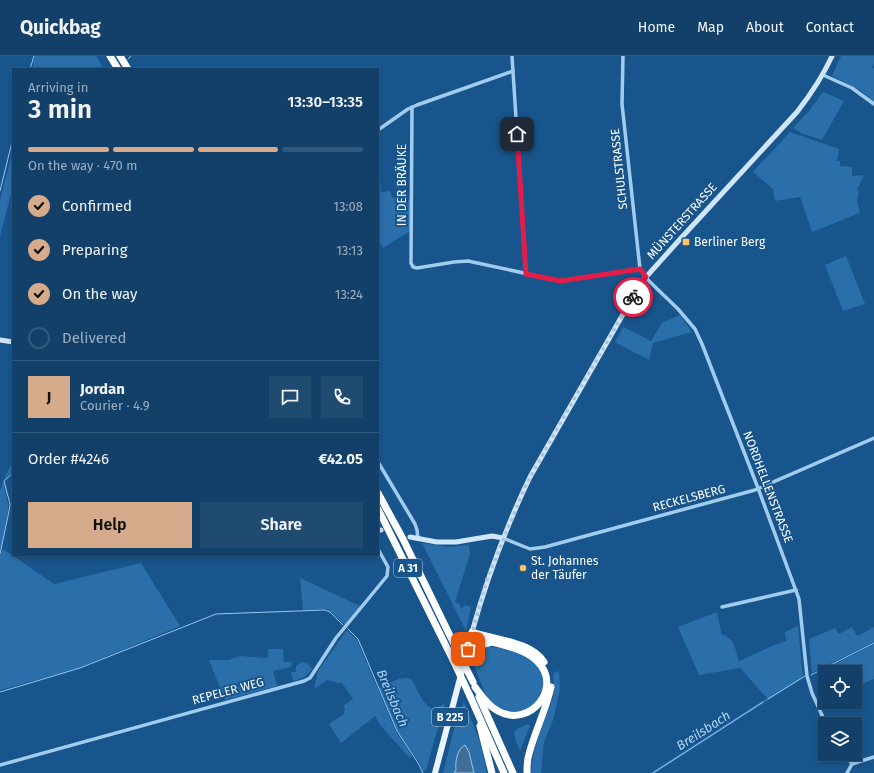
<!DOCTYPE html>
<meta charset="utf-8">
<style>
body{margin:0;font-family:"Fira Sans",sans-serif;background:#1f4b71;color:#f1f3f6;height:100vh;display:flex;flex-direction:column;font-size:15px;white-space:nowrap}
*{box-sizing:border-box;margin:0}
p{font-size:13px;color:#9cafc0}
.icon{flex:none;width:22px;height:22px;fill:none;stroke:currentColor;stroke-width:2;stroke-linecap:round;stroke-linejoin:round}
.map{position:relative;flex:1;overflow:hidden}
.panel{position:absolute;left:12px;top:12px;width:367px;height:488px;display:flex;flex-direction:column;background:#124069;border-radius:0px;box-shadow:0 2px 6px #0003,0 0 0 1px #31597d}
.panel>*{flex:none}
.buttons{position:absolute;left:818px;top:609px;display:grid;gap:8px}
.buttons a{display:grid;place-items:center;width:44px;height:44px;border-radius:0px;background:#124069;box-shadow:0 2px 6px #0003,0 0 0 1px #31597d;font-size:20px}
.pin{position:absolute;display:grid;place-items:center;width:34px;height:34px;color:#fff;margin:-17px;border-radius:8px;box-shadow:0 2px 6px #0006}
.courier{position:absolute;display:grid;place-items:center;width:40px;height:40px;margin:-20px;border:3px solid #e11d48;border-radius:50%;background:#fff;color:#222;box-shadow:0 1px 5px #0007}
.summary em{font-style:normal;font-weight:600}
.summary div{display:flex;flex-direction:column-reverse}
.summary{display:flex;align-items:center;justify-content:space-between;height:68px;padding:0 16px}
h1{font-size:26px;font-weight:600;line-height:30px}
.bar{display:grid;grid-template-columns:repeat(4,1fr);gap:6px 4px;align-content:center;height:48px;padding:0 16px}
.bar i{height:5px;border-radius:3px;background:#31597d}
.bar .on{background:#d6ab8b}
.bar p{grid-column:span 4}
.line{display:flex;align-items:center;gap:10px;padding:0 16px;border-top:1px solid #31597d}
.line div{flex:1}
.round{display:grid;place-items:center;flex:none;width:42px;height:42px;border-radius:0px;background:#1f4b71}
ol{padding:0 16px;list-style:none}
li{display:flex;align-items:center;gap:12px;height:44px}
li p{margin-inline-start:auto}
li .icon{padding:4px;border-radius:50%;background:#d6ab8b;color:#111;stroke-width:4}
li:last-child{color:#9cafc0}
li i{width:22px;height:22px;border:2px solid #31597d;border-radius:50%}
.action{display:flex;gap:8px;margin-top:auto;padding:8px 16px}
.action a{flex:1;height:46px;border-radius:0px;background:#d6ab8b;color:#111;font-size:16px;font-weight:600;line-height:46px;text-align:center}
.action a+a{background:#1f4b71;color:#f1f3f6}
header{display:flex;align-items:center;gap:24px;box-sizing:border-box;height:56px;padding:0 20px;background:#124069;border-bottom:1px solid #31597d}
header strong{font-size:19px}
nav{display:flex;gap:22px;margin-inline-start:auto;font-size:14px}
.map>svg:first-child{display:block}
</style>
<header>
<strong>Quickbag</strong>
<nav><a>Home</a><a>Map</a><a>About</a><a>Contact</a></nav>
</header>
<div class="map">
<svg width="874" height="717" viewBox="0 0 874 717">
<rect width="100%" height="100%" fill="#18558c"/>
<!-- green -->
<g fill="#2a6faa">
<path d="M35,0H96L104,13H32Z"/>
<path d="M841,0H874V8L872,12H874V46L860,34L832,20Z"/>
<path d="M823,36L844,45L822,84L801,77L793,72L809,55Z"/>
<path d="M790,76L839,93L837,105H840V110L852,111V120L864,119L857,134L859,135L857,145L860,157L812,176L800,141L775,145L773,133L753,116Z"/>
<path d="M13,94V130L0,180V144Z"/>
<path d="M378,94L381,136L390,135L392,141L411,144L410,175L383,192L378,184Z"/>
<path d="M846,200L865,248L843,255L825,209Z"/>
<path d="M680,259L692,276L653,287L649,304L615,286L623,271L651,285L662,267Z"/>
<path d="M13,405V415L3,425L8,448V455L0,496V435L3,425Z"/>
<path d="M422,487L448,491L469,489L470,498L455,546L460,548V551L463,552L464,549L471,551L466,575Z"/>
<path d="M3,493L54,528L141,507L180,570L79,612L0,634V500Z"/>
<path d="M300,522L360,550L345,569L328,553L303,554Z"/>
<path d="M717,556L722,579H725L733,586L739,605L770,591L786,585L785,576L798,570L803,622L655,717H650L767,642L740,612L699,619L678,571Z"/>
<path d="M852,571L857,580L874,571V586L812,617L809,583L835,572L839,578Z"/>
<path d="M347,574L357,584L396,676L412,700L410,702L380,669L375,660L341,687L329,668L344,658L345,653L343,650L353,643L342,627H338L327,624L314,633L318,615Z"/>
<path d="M874,588V623L855,631V616H825V625L822,615Z"/>
<path d="M484,590L509,593L530,601L541,614L544,631L534,650L516,657L499,653L490,645L486,639L472,605C477,599 483,602 481,591Z"/>
<path d="M268,593H283L284,606H292L291,611L273,615L277,630L225,644L209,604H228L240,600L265,602L268,601Z"/>
<path d="M301,606L307,607L312,613C307,620 302,623 293,625L291,616H296V610Z"/>
<path d="M559,615L560,634L553,664L544,686L541,717H531C533,690 543,667 553,642L554,636L553,617Z"/>
<path d="M407,622L412,624C416,631 424,652 433,652C437,652 442,649 445,647L426,714L423,715L419,706L397,675L379,632L386,624L389,627L399,623Z"/>
<path d="M464,646L480,686L487,717H474L469,696L459,695L456,715L454,717H443L455,669Z"/>
<path d="M527,668L530,670L520,695L515,683L514,675Z"/>
</g>
<!-- water -->
<path fill="#426e96" stroke="#94c8f1" d="M465,689L469,696L474,717H454L456,714C455,706 457,693 465,689Z"/>
<g fill="none" stroke-linecap="round" stroke-linejoin="round">
<!-- stream -->
<g stroke="#94c8f1" stroke-width="1">
<path d="M128,3L131,0"/>
<path d="M30,13L34,0"/>
<path d="M0,135L13,82"/>
<path d="M0,498L9,455L10,448L4,425L13,417"/>
<path d="M348,573L358,583L397,675L418,707L423,717"/>
<path d="M811,619L874,587"/>
<path d="M0,636L80,612L216,558L325,554L330,556L343,569"/>
<path d="M768,643L805,620"/>
<path d="M653,717L763,646"/>
</g>
<!-- street -->
<g stroke="#a2ccee" stroke-width="3.5">
<path d="M512,0L526,218"/>
<path d="M623,0L622,48L640,213L649,225L678,253L695,273L702,288L758,432L799,543L807,620L812,637L826,668"/>
<path d="M823,19L852,32L874,48"/>
<path d="M412,51L411,207L413,211L417,212L454,206L468,205L561,225L640,213"/>
<path d="M378,74L408,53L417,49L513,15"/>
<path d="M378,406L415,468L417,474L418,483"/>
<path d="M503,482L530,493L545,491L755,434L874,382"/>
<path d="M722,551L796,534"/>
<path d="M845,698L852,708"/>
<path d="M852,708L874,701"/>
<path d="M0,709L304,625L310,622L336,582L387,520L388,511L378,493"/>
<path d="M847,717L852,708"/>
</g>
<!-- secondary -->
<g stroke="#cfe6fa" stroke-width="5">
<path d="M0,284L13,286"/>
<path d="M378,474H381"/>
<path d="M410,481L437,486H456L492,480L503,482"/>
<path d="M472,576C487,522 506,471 530,421L634,239L646,221L682,181L797,56C811,38 823,20 832,0"/>
</g>
<!-- primary -->
<path stroke="#e9f4ff" stroke-width="6" d="M435,717L472,577"/>
<!-- highway -->
<g stroke="#fff" stroke-width="7">
<path d="M110,0L118,13"/>
<path d="M120,0L128,13"/>
<path d="M378,437L403,483L455,590"/>
<path d="M378,453L453,604"/>
<path d="M472,576C494,584 531,585 544,606"/>
<path d="M471,581C491,587 522,590 537,605C564,631 530,673 498,655C488,650 481,639 475,631"/>
<path d="M465,605L478,589L489,587"/>
<path d="M470,640L504,717"/>
<path d="M479,641L513,717"/>
<path d="M480,670L492,717"/>
<path d="M527,717C527,711 527,704 529,698C535,675 546,654 551,631"/>
</g>
<!-- highway-bridge -->
<g stroke="#fff" stroke-width="7">
<path d="M455,590L473,626"/>
<path d="M453,604L470,640"/>
</g>
</g>
<g fill="none" stroke-linecap="round" stroke-linejoin="round">
<!-- done -->
<path stroke="#aec4d7" stroke-width="4" stroke-dasharray="0 7.2" d="M468,593L486,526L525,431L563,362L633,241"/>
<!-- route -->
<path stroke="#e11d48" stroke-width="5" d="M517,78L526,218L561,225L640,213L646,221L633,241"/>
</g>
<!-- markers -->
<g fill="#ffc25f" stroke="#18558c" stroke-width="1.5">
<rect x="682" y="182" width="8" height="8" rx="2"/>
<circle cx="523" cy="512" r="4"/>
</g>
<g text-anchor="middle" stroke-width="4" stroke-linejoin="round" paint-order="stroke">
<!-- shield labels -->
<g fill="#18558c" stroke="#baccdc" stroke-width="1">
<rect x="394" y="503" width="28" height="18" rx="3"/>
<rect x="432" y="652" width="36" height="18" rx="3"/>
</g>
<g font-size="11" font-weight="bold" fill="#fff">
<text x="408" y="516">A 31</text>
<text x="450" y="665">B 225</text>
</g>
<!-- street labels -->
<g font-size="12" fill="#fff" stroke="#18558c">
<text transform="translate(619 113) rotate(-96)" y="4">SCHULSTRASSE</text>
<text transform="translate(402 129) rotate(-90)" y="4">IN DER BRÄUKE</text>
<text transform="translate(682 165) rotate(-48)" y="4">MÜNSTERSTRASSE</text>
<text transform="translate(768 431) rotate(69)" y="4">NORDHELLENSTRASSE</text>
<text transform="translate(689 442) rotate(-15)" y="4">RECKELSBERG</text>
<text transform="translate(228 635) rotate(-15)" y="4">REPELER WEG</text>
</g>
<!-- poi labels -->
<g font-size="12" fill="#fff" stroke="#18558c" text-anchor="start">
<text x="694" y="190">Berliner Berg</text>
<text x="531" y="509">St. Johannes<tspan x="531" dy="14">der Täufer</tspan></text>
</g>
<!-- water labels -->
<g font-size="13" font-style="italic" fill="#aed5f6" stroke="#18558c">
<text transform="translate(393 642) rotate(67)" y="5">Breilsbach</text>
<text transform="translate(703 674) rotate(-33)" y="5">Breilsbach</text>
</g>
</g>
</svg>
<div class="buttons">
<a><svg class="icon" aria-label="locate" viewBox="0 0 24 24"><circle cx="12" cy="12" r="6"/><path d="M12 2v4M12 18v4M2 12h4M18 12h4"/></svg></a>
<a><svg class="icon" aria-label="layers" viewBox="0 0 24 24"><path d="M12 4l9 5-9 5-9-5zM3 14l9 5 9-5"/></svg></a>
</div>
<div class="pin" style="left:468px;top:593px;background:#ea580c"><svg class="icon" aria-label="bag" viewBox="0 0 24 24"><path d="M5 8h14l-1 12H6zM9 8a3 3 0 0 1 6 0"/></svg></div>
<div class="pin" style="left:517px;top:78px;background:#1f2937"><svg class="icon" aria-label="home" viewBox="0 0 24 24"><path d="M3 11l9-7 9 7M6 9v11h12V9"/></svg></div>
<div class="courier" style="left:633px;top:241px"><svg class="icon" aria-label="bike" viewBox="0 0 24 24"><circle cx="6" cy="16" r="4"/><circle cx="18" cy="16" r="4"/><path d="M6 16l4-8h5l3 8M10 8l3 8H6M13 5h3"/></svg></div>
<section class="panel">
<div class="summary"><div><h1>3 min</h1><p>Arriving in</p></div><em>13:30–13:35</em></div>
<div class="bar"><i class="on"></i><i class="on"></i><i class="on"></i><i></i><p>On the way · 470 m</p></div>
<ol>
<li><svg class="icon" aria-label="check" viewBox="0 0 24 24"><path d="M5 12l5 5 9-10"/></svg>Confirmed<p>13:08</p></li>
<li><svg class="icon" aria-label="check" viewBox="0 0 24 24"><path d="M5 12l5 5 9-10"/></svg>Preparing<p>13:13</p></li>
<li><svg class="icon" aria-label="check" viewBox="0 0 24 24"><path d="M5 12l5 5 9-10"/></svg>On the way<p>13:24</p></li>
<li><i></i>Delivered</li>
</ol>
<div class="line" style="height:72px"><b class="round" style="background:#d6ab8b;color:#111">J</b><div><b>Jordan</b><p>Courier · 4.9</p></div><a class="round"><svg class="icon" aria-label="chat" viewBox="0 0 24 24"><path d="M4 5h16v11H9l-5 4z"/></svg></a><a class="round"><svg class="icon" aria-label="phone" viewBox="0 0 24 24"><path d="M5 4h4l2 5-3 2q2 4 5 5l2-3 5 2v4C11 20 4 13 5 4z"/></svg></a></div>
<div class="line" style="height:52px"><div>Order #4246</div><b>€42.05</b></div>
<div class="action"><a>Help</a><a>Share</a></div>
</section>
</div>
